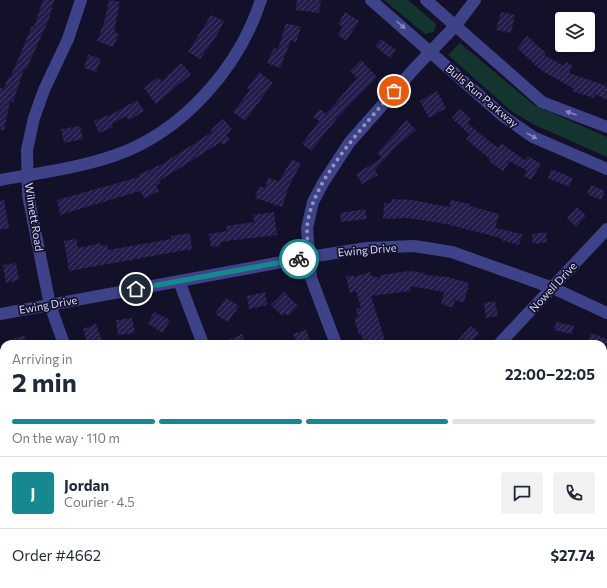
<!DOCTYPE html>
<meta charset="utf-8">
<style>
body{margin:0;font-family:Commissioner,sans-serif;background:#f2f2f3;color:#1f2937;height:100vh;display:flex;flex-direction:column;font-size:15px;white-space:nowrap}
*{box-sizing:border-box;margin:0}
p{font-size:13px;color:#747a83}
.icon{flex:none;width:22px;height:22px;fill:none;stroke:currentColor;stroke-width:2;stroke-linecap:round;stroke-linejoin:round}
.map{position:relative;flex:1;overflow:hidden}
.drawer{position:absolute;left:0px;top:340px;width:607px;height:248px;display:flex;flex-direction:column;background:#fff;border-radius:12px 12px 0 0;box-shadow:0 2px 6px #0003}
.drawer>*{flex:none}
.buttons{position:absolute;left:555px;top:12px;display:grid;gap:8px}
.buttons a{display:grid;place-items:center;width:40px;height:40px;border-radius:4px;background:#fff;box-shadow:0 2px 6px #0003;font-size:20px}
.pin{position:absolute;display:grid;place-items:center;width:34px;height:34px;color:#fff;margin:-17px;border:2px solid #fff;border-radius:50%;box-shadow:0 1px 4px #0007}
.courier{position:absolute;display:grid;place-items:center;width:40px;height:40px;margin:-20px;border:3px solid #16888f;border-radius:50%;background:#fff;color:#222;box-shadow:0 1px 5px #0007}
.headline em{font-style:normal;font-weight:700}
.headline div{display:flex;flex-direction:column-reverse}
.headline{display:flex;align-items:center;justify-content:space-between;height:68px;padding:0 12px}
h1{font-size:26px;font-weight:700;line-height:30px}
.bar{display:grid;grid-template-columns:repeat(4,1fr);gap:6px 4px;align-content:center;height:48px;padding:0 12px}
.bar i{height:5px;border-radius:3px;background:#e0e1e3}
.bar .selected{background:#16888f}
.bar p{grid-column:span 4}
.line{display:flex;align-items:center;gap:10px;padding:0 12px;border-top:1px solid #e0e1e3}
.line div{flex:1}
.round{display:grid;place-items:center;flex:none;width:42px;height:42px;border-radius:4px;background:#f2f2f3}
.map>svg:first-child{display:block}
</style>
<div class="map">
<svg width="607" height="588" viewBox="0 0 607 588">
<defs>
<pattern id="building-hatch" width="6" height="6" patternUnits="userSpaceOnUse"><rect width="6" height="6" fill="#221d4b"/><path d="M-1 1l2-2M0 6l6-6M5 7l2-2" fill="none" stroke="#423d66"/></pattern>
</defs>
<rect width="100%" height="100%" fill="#13112a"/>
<!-- green -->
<g fill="#143430">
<path d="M384,0H408L436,24L434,32L425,34Z"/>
<path d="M460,43L534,105L607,137V157L535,125L511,111L448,55Z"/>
</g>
<!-- building -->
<g fill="url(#building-hatch)">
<path d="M43,0H54L49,19L26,70L24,69L13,102L10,101L4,130H0V88L4,89L8,77L10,78L32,26L34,27Z"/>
<path d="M109,0L120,2L114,32L119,34L113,47L97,41L104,23Z"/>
<path d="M297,0H321L319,13L296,10Z"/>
<path d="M345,12L359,21L346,41L338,35L343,27L338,24Z"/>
<path d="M501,12L515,15L511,33L496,30Z"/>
<path d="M211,15L224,21L217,35L200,59L188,52Z"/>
<path d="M286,23L301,27L296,42L291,40L280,68L267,63L274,48L278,49Z"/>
<path d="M527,36L546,53L544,55L564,66L566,62L573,66L569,73L607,86V100L595,94L594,98L572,91L573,88L542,71L517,48Z"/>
<path d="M381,39L396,50L390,58L375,46Z"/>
<path d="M88,55L101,59L96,72L84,68Z"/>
<path d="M361,60L377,77L338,117L311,151L302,144L319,121L313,117L320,109L326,114L357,78L350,71Z"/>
<path d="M181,63L191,74L156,104L144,88L158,77L162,81Z"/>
<path d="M259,72L273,83L245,121L233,112L250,90L247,88Z"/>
<path d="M437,91L446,108L429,118L420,101Z"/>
<path d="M137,100L144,111L129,120L126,116L112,124L113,127L99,133L94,121L109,115V116Z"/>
<path d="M460,109L471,119L467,123L498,148L501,143L525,160L528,156L541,164L531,180L524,176L527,171L510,161L503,171L489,161L490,159L466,139L470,135L452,118Z"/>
<path d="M223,119L232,129L226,135L230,139L224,145L221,142L159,181L160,183L156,185L159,191L144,198L140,191L60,215L57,200L139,177L138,175L164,163L212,132L211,130Z"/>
<path d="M407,120L416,130L395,148L375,170L378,175L362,184L356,174L382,158L377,153Z"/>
<path d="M80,126L83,139L64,143L61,129Z"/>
<path d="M292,159L301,164L289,186L282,207L255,198L259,186L265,188L268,178L279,181Z"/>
<path d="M551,169L573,178L569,187L548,178Z"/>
<path d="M591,185L605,191L601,200L587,194Z"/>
<path d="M392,199L412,200L449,207L451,200L470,204V206L499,214L495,228L522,234L519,245L501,240V238L446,224L409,218L383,219L384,203H391Z"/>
<path d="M4,200L9,228L0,230V201Z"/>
<path d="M577,207L586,216L576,227L567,218Z"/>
<path d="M365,209L367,219L341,222L340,213Z"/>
<path d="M274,212L277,235L220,242V246L211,247L209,234L227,231L226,226L254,222L253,215Z"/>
<path d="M546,232L547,242L533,244L532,234Z"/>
<path d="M190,233L192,249L69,271L64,241L76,239L78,248L101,243V246L107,245L108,250L171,239V236Z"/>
<path d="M16,263L19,280L6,283L3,265Z"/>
<path d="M410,271L425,273V275L448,277L469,283L464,303L455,300L453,308L441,304L444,292L410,286L411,291L371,296L386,344H364L361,334L359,335L354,318L358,317L356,309L361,307L356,291L350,293L346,277L353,275L354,277L370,272L371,276L380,278V275Z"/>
<path d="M265,292L267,305L249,309L247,296Z"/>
<path d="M284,292L298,306L288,316L285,313L282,316L271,305Z"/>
<path d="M226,298L239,306L228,322L215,314Z"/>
<path d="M495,301L498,316L486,318L484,303Z"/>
<path d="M154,312L170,320L163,333L148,324Z"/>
<path d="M132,318L135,333L118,335L116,320Z"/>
<path d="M556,322L574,326L572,334L554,330Z"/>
<path d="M96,324L103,344H88L83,329Z"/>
<path d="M471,326L479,333L469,344H463L458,340Z"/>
<path d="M306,330L311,344H297L293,334Z"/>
<path d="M591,333L607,339V344H587Z"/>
<path d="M242,334L246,344H220Z"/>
<path d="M24,335L28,344H2V343Z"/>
</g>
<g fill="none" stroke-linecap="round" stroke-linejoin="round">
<!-- street -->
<g stroke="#3d4289" stroke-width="12">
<path d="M371,0L503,116L533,137L607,169"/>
<path d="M426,0L542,102L607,127"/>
<path d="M0,180C39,173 79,168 116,155C184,131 239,67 261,0"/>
<path d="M179,281L203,344"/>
<path d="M0,314L309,257L367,248L414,246L452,252L553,288L607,313"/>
<path d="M64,344L50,305L28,195L27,150L34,118L44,90L68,39L81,0"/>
<path d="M336,344L311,278L307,228L313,202L323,183L349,143L413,70L456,25L475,0"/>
<path d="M499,344L607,229"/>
<path d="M603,464L607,466"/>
<path d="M0,561H4"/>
<path d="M0,573L4,583"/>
<path d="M153,584L154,588"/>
<path d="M292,584L294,588"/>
<path d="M427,584L428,588"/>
<path d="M535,584L540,588"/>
</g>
</g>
<!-- one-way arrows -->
<defs><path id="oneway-solid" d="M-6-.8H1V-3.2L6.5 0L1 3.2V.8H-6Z"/></defs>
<g fill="#8487be">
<use href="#oneway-solid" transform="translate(401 25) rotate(42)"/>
<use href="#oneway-solid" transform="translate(571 113) rotate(-160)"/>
<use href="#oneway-solid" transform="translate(532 136) rotate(30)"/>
</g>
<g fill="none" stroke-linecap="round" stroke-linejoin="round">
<!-- done -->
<path stroke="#9594b4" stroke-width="4" stroke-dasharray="0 7.2" d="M299,259L309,257C308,248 307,238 307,229C309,183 365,125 394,91"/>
<!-- route -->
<path stroke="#16888f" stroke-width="5" d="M136,289L299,259"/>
</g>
<g text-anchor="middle" stroke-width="3.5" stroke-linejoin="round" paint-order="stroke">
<!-- street labels -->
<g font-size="11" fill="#dbdbff" stroke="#13112a">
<text transform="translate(482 96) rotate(40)" y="4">Bulls Run Parkway</text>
<text transform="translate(34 217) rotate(81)" y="4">Wilmett Road</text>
<text transform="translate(367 250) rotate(-5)" y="4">Ewing Drive</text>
<text transform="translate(553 287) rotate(-47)" y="4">Nowell Drive</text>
<text transform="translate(48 305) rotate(-10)" y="4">Ewing Drive</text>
</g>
</g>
</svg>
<div class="buttons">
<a><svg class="icon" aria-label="layers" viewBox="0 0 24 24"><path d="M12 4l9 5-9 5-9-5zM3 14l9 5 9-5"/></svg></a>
</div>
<div class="pin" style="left:394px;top:91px;background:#ea580c"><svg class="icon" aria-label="bag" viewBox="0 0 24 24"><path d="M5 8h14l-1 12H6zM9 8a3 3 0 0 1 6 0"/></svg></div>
<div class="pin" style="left:136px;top:289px;background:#1f2937"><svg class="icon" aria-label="home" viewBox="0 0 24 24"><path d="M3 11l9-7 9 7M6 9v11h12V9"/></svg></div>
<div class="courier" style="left:299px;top:259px"><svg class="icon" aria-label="bike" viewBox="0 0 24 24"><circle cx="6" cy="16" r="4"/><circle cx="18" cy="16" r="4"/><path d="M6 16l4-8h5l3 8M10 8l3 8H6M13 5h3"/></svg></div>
<section class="drawer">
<div class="headline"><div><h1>2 min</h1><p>Arriving in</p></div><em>22:00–22:05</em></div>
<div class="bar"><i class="selected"></i><i class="selected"></i><i class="selected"></i><i></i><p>On the way · 110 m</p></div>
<div class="line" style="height:72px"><b class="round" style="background:#16888f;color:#fff">J</b><div><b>Jordan</b><p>Courier · 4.5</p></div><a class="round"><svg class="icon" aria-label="chat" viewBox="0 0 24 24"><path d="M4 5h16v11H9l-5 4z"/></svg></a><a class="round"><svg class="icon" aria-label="phone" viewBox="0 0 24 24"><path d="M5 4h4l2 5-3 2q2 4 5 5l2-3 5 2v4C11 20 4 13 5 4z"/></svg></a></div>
<div class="line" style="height:52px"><div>Order #4662</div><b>$27.74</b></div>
</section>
</div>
